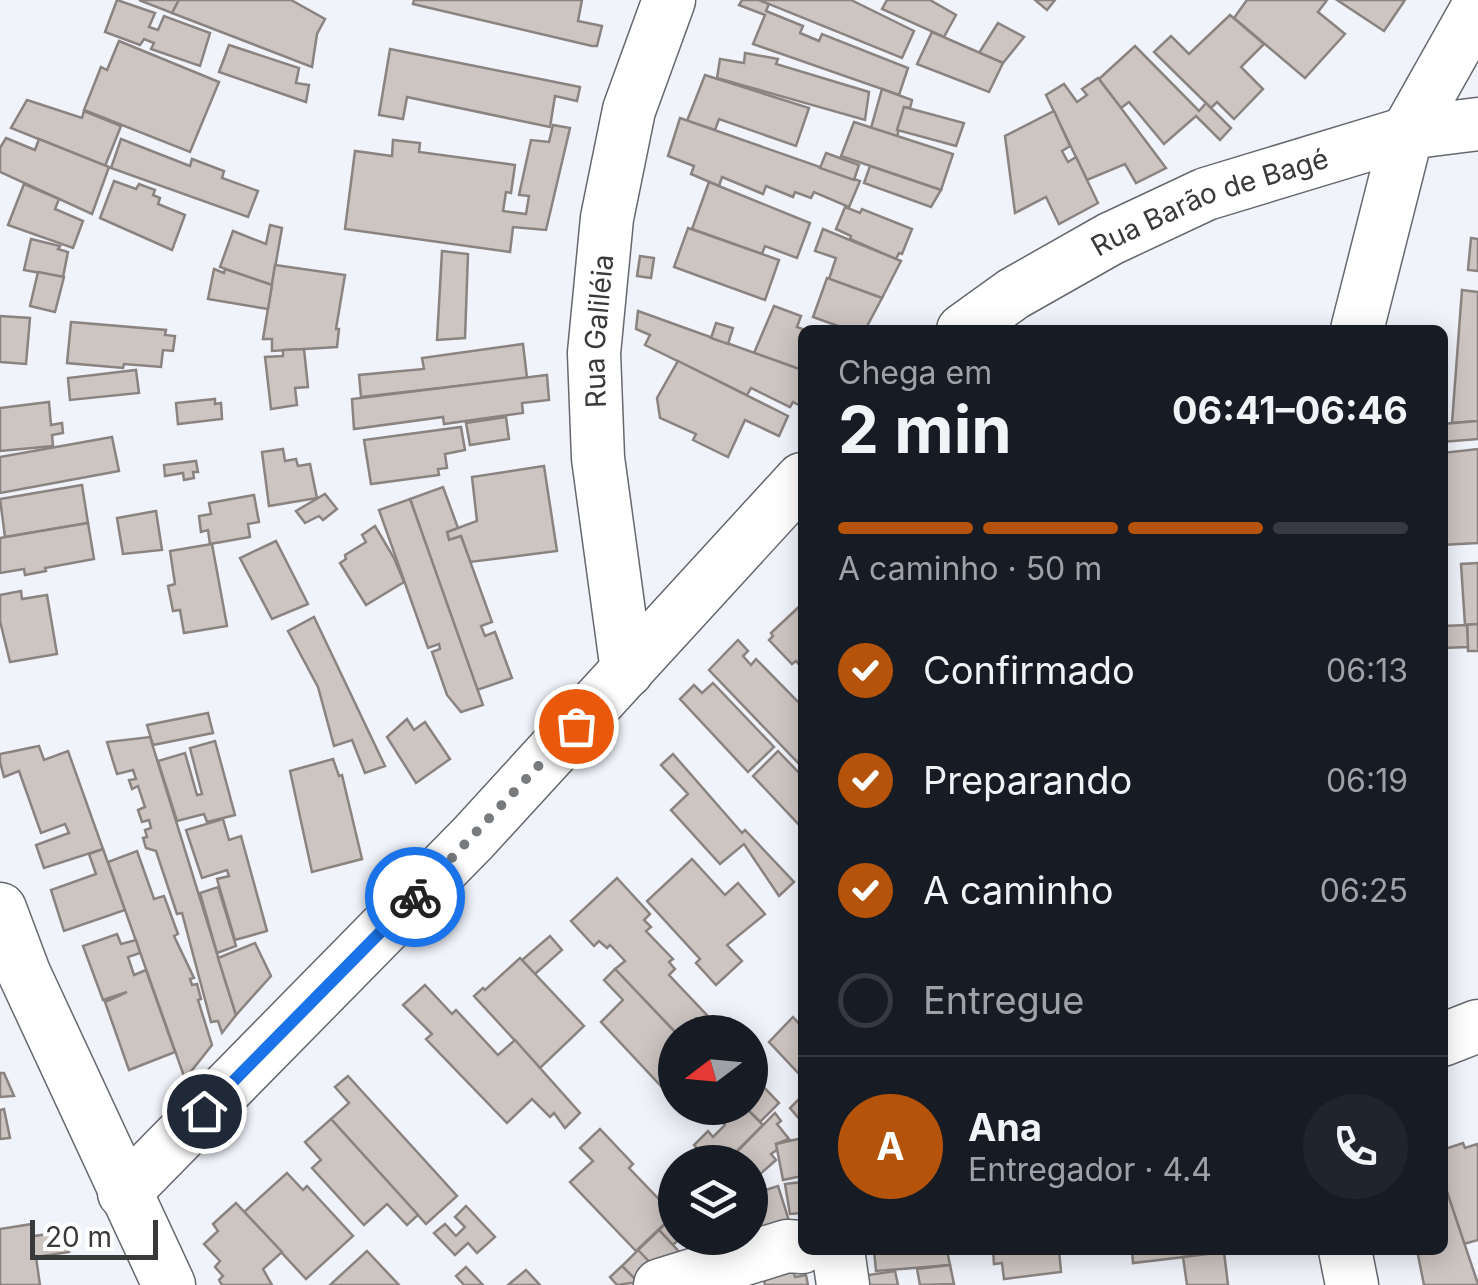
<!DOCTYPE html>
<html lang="pt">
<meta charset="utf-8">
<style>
body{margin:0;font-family:Inter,sans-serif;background:#20242c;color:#f1f3f6;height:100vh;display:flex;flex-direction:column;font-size:38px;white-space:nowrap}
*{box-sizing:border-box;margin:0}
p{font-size:32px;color:#9ea1a6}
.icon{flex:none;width:55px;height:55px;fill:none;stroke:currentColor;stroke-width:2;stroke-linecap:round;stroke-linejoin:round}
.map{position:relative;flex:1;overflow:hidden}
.side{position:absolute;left:798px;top:325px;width:650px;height:930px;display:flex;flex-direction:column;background:#171b24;border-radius:15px;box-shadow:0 5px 25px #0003}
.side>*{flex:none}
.needle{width:65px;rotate:254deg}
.tools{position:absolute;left:658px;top:1015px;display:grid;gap:20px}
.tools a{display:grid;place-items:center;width:110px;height:110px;border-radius:50%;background:#171b24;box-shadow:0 5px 25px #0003;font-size:50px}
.scale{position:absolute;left:30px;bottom:25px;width:128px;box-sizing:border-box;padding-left:10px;border:5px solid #383a3c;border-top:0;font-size:28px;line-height:35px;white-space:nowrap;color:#383a3c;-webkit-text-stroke:8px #fff;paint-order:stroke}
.pin{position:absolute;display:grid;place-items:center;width:85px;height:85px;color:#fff;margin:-42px;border:5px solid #fff;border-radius:50%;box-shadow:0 2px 10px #0007}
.courier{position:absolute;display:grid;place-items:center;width:100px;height:100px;margin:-50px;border:8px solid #1a73e8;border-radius:50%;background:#fff;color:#222;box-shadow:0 2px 12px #0007}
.summary em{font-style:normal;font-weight:700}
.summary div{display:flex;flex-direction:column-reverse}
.summary{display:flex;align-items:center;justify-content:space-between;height:170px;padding:0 40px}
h1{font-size:65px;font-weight:700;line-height:75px}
.bar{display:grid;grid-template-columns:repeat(4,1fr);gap:15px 10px;align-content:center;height:120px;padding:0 40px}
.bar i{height:12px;border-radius:8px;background:#363941}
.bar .on{background:#b45309}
.bar p{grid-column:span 4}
.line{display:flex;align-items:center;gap:25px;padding:0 40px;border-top:2px solid #363941}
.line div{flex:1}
.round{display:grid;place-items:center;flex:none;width:105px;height:105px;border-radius:52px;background:#20242c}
ol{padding:0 40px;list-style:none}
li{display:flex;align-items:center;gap:30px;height:110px}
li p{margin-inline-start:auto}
li .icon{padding:10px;border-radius:50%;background:#b45309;color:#fff;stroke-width:4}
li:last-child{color:#9ea1a6}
li i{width:55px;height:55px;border:5px solid #363941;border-radius:50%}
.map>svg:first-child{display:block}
</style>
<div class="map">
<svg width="1478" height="1285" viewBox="0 0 1478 1285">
<rect width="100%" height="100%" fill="#f0f3fa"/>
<!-- building -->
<g fill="#cdc5c2" stroke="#8a8380" stroke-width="2.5">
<path d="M117,0L155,13L149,27L158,30L164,16L210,33L200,66L151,49L154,43L144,39L140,45L105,32Z"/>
<path d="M139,0H179L172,13Z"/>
<path d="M179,0H291L325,19L317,34L312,67L172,13Z"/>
<path d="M414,0H582L578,21L602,26L597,46H592L413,4Z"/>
<path d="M742,0H759L769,4L766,11L803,26L800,33L819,41L822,34L908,68L899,95L753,44L765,15L739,5Z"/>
<path d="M759,0H851L914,31L902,58Z"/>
<path d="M887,0H930L956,15L944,37L882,9Z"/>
<path d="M1035,0H1055L1047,10Z"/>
<path d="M1247,0H1327L1318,12L1345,34L1305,78L1234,18Z"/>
<path d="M1337,0H1405L1384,31Z"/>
<path d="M1230,15L1264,44L1241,67L1263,89L1234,119L1217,102L1211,108L1154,52L1171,36L1189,54Z"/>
<path d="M998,23L1024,37L1003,63L979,53Z"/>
<path d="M932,32L1003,63L989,92L917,64Z"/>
<path d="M119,41L219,82L190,152L84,110L101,67L107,70Z"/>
<path d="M229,45L299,68L296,83L309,85L306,102L219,72Z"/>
<path d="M1135,46L1199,111L1206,103L1231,128L1220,140L1196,116L1164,144L1129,102L1121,108L1099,79Z"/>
<path d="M390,49L580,87L577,101L555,96L550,127L407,97L403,119L379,115Z"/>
<path d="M745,53L778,59L776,64L869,92L865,120L717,78L720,59L744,63Z"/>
<path d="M705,75L809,108L796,146L719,119L715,130L687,121Z"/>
<path d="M1098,78L1121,108L1166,168L1136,183L1125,164L1087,180L1046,95L1064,84L1077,102L1087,95L1082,89Z"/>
<path d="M882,89L912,100L910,108L904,107L897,137L871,128Z"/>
<path d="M27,100L82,118L84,111L121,126L105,166L11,128Z"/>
<path d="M904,107L964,123L956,146L897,130Z"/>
<path d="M1054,111L1070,146L1062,151L1068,162L1076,157L1098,203L1059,224L1046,197L1015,213L1005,136Z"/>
<path d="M680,118L860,181L849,207L814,192L811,198L795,192L793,197L766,186L763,194L722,177L719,186L691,174L694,166L668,156Z"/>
<path d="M854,122L953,154L941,190L841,156Z"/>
<path d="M553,125L570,128L546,230L513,227L510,252L345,229L355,151L392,156L393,140L420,143L419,152L515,165L511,193L506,192L503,211L526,214L529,196L519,195L531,140L549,142Z"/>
<path d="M6,138L35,150L39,139L109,167L92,214L0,172V148Z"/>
<path d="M121,139L190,166L192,159L224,171L222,178L258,191L248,217L111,168Z"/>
<path d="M826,153L859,165L854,180L820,168Z"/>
<path d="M870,166L941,190L931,207L864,183Z"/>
<path d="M114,181L136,189L139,184L155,190L153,195L160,198L158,204L185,215L172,250L100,218Z"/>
<path d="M709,182L810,223L797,258L765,246L762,254L692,229Z"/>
<path d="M24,184L59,199L55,209L83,221L73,248L8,225Z"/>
<path d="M845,207L860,213L862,209L912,229L902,254L899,253L896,259L850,239L851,236L836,229Z"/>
<path d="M270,225L282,228L272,285L220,267L233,231L266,244Z"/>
<path d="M688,228L779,260L765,300L674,267Z"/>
<path d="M823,229L901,261L882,298L829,279L836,258L815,251Z"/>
<path d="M1471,238L1478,239V271L1468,270Z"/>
<path d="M31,239L60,246L58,249L68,252L63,277L24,270Z"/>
<path d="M442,251L468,254L465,338L437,340Z"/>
<path d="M640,256L654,258L651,278L637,276Z"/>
<path d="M275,265L345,275L336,329H339L337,347L272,351V339H263Z"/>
<path d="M214,269L224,273L225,269L272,285L268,309L208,299Z"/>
<path d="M38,272L64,277L55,312L30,306Z"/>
<path d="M827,278L882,298L865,330H849L813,317Z"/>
<path d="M1462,290L1478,292V421L1452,423Z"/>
<path d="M774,306L801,316L797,327L805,330H802V360L799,369L754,353Z"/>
<path d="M638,311L802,370V407L793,402L790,407L751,388L747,395L645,345L650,335L636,329Z"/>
<path d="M0,316L30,318L26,364L0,362Z"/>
<path d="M71,322L166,330L165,335L175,336L173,351L163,350L161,367L124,364L123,368L67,363Z"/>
<path d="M716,323L733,328L728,344L711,338Z"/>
<path d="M523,344L527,378L361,397L359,375L424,369L422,358Z"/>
<path d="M304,349L308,387L295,388L297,405L271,409L265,357L283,356V350Z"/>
<path d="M678,361L788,416L779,436L745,420L728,457L693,440L696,434L660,418L657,398Z"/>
<path d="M136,370L139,393L70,400L68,378Z"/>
<path d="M547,375L549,400L522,403L523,413L444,424L443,417L354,429L352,399Z"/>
<path d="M215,399V404L221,403L222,419L178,424L176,403Z"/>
<path d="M49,402L51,425L62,423L63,433L52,435L53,446L0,451V408Z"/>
<path d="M506,417L509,439L470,445L466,423Z"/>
<path d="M1478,421V439L1442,442V424Z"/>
<path d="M461,427L465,450L445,454L447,468L438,469L439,475L371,484L364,440Z"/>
<path d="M112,437L119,471L0,493V457Z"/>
<path d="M283,449L285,461L296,459L298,466L310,464L317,498L269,506L262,452Z"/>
<path d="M1478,449V543L1442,545V453Z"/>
<path d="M196,461L198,472H193L194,478L184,480L183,473L165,476L164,465Z"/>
<path d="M544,466L557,551L470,562L461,536L449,540L447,532L477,521L472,477Z"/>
<path d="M82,485L88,523L5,537L0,499Z"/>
<path d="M443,487L458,528L447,532L449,540L461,536L492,622L481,626L485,636L495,632L512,678L477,690L410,499Z"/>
<path d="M325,494L337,509L323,520L319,516L305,523L296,511Z"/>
<path d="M254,495L259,522L248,524L250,537L210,544L208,530L201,532L199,516L211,514L209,503Z"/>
<path d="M410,499L483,705L461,712L447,695L432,652L440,649L439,644L428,648L379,510Z"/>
<path d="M156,511L162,550L123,554L117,518Z"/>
<path d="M88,523L94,559L45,568L46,571L25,575L24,569L0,573V538Z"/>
<path d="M375,526L394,558L404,582L366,605L340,563L346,559L345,555L366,542L362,535Z"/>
<path d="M276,541L308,604L272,619L240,558Z"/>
<path d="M212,544L227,626L184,633L180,610L173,611L168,586L175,584L170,551Z"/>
<path d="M1478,563V624L1465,625L1461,564Z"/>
<path d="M21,591L22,599L47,595L57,654L10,662L0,621V595Z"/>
<path d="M802,604V668L796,661L792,664L769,640L773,636L771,633Z"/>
<path d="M314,617L385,766L365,773L352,740L334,746L318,687L288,631Z"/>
<path d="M1478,624V651H1468L1467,625Z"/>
<path d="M1467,625L1468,647L1442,648V626Z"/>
<path d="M738,640L748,651L743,656L751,665L756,659L802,706V767L709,670Z"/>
<path d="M713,683L774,747L748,772L680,699L694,685L702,693Z"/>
<path d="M208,713L213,733L153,745L147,725Z"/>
<path d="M407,719L414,730L425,722L450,759L416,783L387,737Z"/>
<path d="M150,737L236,1015L222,1033L218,1021L211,1022L182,913L177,914L156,851L146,848L143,838L147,837L145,830L151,828L149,820L142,822L138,810L145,807L138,786L132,789L129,780L136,779L133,770L117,774L107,742Z"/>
<path d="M215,741L235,815L207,822L204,814L177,821L158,761L185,753L197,795L202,794L190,748Z"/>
<path d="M39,746L44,760L68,751L103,849L44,868L36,845L69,833L65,824L41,833L19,771L4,777L0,762V754Z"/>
<path d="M778,751L802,776V828L753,776Z"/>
<path d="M673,754L742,833L745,830L794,882L779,896L744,844L720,864L671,810L688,794L661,765Z"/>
<path d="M333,759L339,776L342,775L362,859L312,872L290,771Z"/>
<path d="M223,819L229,840L241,836L267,931L235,940L217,879L229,876L227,870L202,878L186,830Z"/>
<path d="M103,849L125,910L64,931L51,890L96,874L89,854Z"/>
<path d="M137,851L154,899L164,896L178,934L174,936L194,978L190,979L192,985L197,984L201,999L198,1000L212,1045L185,1079L108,862Z"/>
<path d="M692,859L725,895L738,883L765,914L727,945L742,961L716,985L696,963L700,959L647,901Z"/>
<path d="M617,878L650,914L644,920L651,927L646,931L673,959L669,962L675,969L669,975L723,1032H675L615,969L625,961L610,945L607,948L599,941L594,946L571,921Z"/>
<path d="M218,887L236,946L217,953L200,893Z"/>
<path d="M117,934L121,944L136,940L140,953L128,957L134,975L146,970L175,1052L129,1070L105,1002L127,992L103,1000L83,946Z"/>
<path d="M550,936L562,950L535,974L522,960Z"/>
<path d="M255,943L271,976L236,1015L218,958Z"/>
<path d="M520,958L584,1026L540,1068L474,996L483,988L485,990Z"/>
<path d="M615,969L675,1032V1101L601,1022L623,1000L604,980Z"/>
<path d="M425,985L452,1014L456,1010L498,1055L515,1040L580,1113L565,1128L554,1113L550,1117L532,1099L507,1123L426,1039L432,1034L403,1005Z"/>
<path d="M793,1017L802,1027V1077L769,1042Z"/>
<path d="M0,1073H4L14,1096L0,1097Z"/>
<path d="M348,1076L457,1196L426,1224L331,1119L349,1103L335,1087Z"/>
<path d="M755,1078L779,1103L760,1122L746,1108H750V1083Z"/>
<path d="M802,1096V1122L790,1108Z"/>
<path d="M709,1108H746L763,1125L726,1162H710L694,1145L708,1131L713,1137L725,1125Z"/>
<path d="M4,1109L10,1138L0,1139V1110Z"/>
<path d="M775,1113L781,1121L777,1124L789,1139L776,1144L778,1149L771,1154L776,1160L751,1182L750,1162H734L731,1158Z"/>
<path d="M331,1119L418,1215L407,1225L387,1204L364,1225L312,1168L321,1160L305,1142Z"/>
<path d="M600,1129L633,1164L629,1168L674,1215L636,1251L570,1182L593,1161L580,1148Z"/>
<path d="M802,1138V1176L783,1180L776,1144Z"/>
<path d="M1463,1143L1465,1148L1477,1144L1478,1148V1240L1464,1244L1442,1177V1150Z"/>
<path d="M287,1173L303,1190L307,1186L353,1236L306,1279L244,1212Z"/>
<path d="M1442,1177L1478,1284V1285H1424L1417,1250H1442Z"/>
<path d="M802,1182V1213L790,1214L785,1184Z"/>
<path d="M778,1186L791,1227L750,1237V1195Z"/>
<path d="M236,1203L282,1252L263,1269L272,1285H222L219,1280L223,1276L215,1267L220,1261L204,1244L218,1231L213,1224Z"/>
<path d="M466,1206L495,1237L477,1253L468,1243L455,1255L434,1233L445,1224L456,1236L465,1227L455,1217Z"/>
<path d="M675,1214V1238H680L673,1245L659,1230Z"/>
<path d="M32,1224L34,1236L63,1232L69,1252L36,1257L40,1285H0V1229Z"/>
<path d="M659,1230L686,1259L659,1272L638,1250Z"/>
<path d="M638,1250L655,1268L638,1282L622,1266Z"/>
<path d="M874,1250H947L950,1265L876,1271Z"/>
<path d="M993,1250H1059L1061,1272L1004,1279L1002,1263L994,1264Z"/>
<path d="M1132,1250H1243L1133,1263Z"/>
<path d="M367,1251L399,1285H330Z"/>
<path d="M1224,1252L1228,1285H1187L1183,1257Z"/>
<path d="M789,1257L795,1277L806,1275L808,1285H765L760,1264Z"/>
<path d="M950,1265L954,1284L920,1285L917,1269Z"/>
<path d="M622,1266L638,1282L617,1285L610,1277Z"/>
<path d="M466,1267L483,1285H464L456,1276Z"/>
<path d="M526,1270L540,1285H508Z"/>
<path d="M895,1271L898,1285H850L849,1278Z"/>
</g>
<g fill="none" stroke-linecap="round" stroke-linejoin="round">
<defs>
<g id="minor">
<path id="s1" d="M963,330L1013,294L1110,239L1206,194L1407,133L1478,124"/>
<path d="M1357,330L1407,133L1478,7"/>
<path id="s2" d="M627,671L598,458L594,353L607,218L629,110L669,0"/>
<path d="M0,909L24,973L169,1285"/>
<path d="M1442,1040L1478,1026"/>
<path d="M124,1193L473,838L802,479"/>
<path d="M838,1250L843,1285"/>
<path d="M1345,1250L1352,1285"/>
<path d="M660,1285L787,1246L802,1247"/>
</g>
</defs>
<!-- minor casing -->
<use href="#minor" stroke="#65686d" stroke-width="55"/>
<!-- minor -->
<use href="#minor" stroke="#fff" stroke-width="52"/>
</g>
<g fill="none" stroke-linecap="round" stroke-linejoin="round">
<!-- done -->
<path stroke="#787b7e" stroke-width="10" stroke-dasharray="0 18" d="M415,897L576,726"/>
<!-- route -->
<path stroke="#1a73e8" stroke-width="12" d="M204,1111L415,897"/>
</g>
<g text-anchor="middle" stroke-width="8" stroke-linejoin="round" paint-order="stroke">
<!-- street labels -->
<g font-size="28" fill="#383a3c" stroke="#fff">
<text dy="10" stroke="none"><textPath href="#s1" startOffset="280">Rua Barão de Bagé</textPath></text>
<text dy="10" stroke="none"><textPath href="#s2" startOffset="342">Rua Galiléia</textPath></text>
</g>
</g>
</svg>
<div class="tools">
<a><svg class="needle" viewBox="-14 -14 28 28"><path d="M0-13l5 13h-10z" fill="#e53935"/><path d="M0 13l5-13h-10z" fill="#9ea1a6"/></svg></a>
<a><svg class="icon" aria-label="layers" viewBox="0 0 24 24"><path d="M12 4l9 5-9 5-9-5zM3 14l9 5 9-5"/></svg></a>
</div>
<div class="scale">20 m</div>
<div class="pin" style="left:576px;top:726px;background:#ea580c"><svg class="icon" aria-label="bag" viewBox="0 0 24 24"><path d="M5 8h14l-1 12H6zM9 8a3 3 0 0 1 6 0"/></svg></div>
<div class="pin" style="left:204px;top:1111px;background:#1f2937"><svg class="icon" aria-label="home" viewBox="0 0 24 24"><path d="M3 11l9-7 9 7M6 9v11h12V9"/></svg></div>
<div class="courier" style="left:415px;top:897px"><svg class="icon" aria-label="bike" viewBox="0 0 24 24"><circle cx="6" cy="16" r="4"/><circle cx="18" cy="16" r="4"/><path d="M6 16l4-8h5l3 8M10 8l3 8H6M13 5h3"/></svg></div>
<section class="side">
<div class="summary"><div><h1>2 min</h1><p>Chega em</p></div><em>06:41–06:46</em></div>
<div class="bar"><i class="on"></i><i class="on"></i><i class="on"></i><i></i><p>A caminho · 50 m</p></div>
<ol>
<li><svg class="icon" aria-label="check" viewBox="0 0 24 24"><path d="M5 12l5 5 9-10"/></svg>Confirmado<p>06:13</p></li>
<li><svg class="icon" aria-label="check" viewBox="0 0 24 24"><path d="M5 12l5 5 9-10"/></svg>Preparando<p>06:19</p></li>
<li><svg class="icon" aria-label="check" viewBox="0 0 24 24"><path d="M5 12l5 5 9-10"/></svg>A caminho<p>06:25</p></li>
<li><i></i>Entregue</li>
</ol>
<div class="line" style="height:180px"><b class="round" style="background:#b45309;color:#fff">A</b><div><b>Ana</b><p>Entregador · 4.4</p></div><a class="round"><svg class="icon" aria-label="phone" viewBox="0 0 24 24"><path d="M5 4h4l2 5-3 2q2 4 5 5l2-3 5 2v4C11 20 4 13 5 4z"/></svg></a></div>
</section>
</div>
